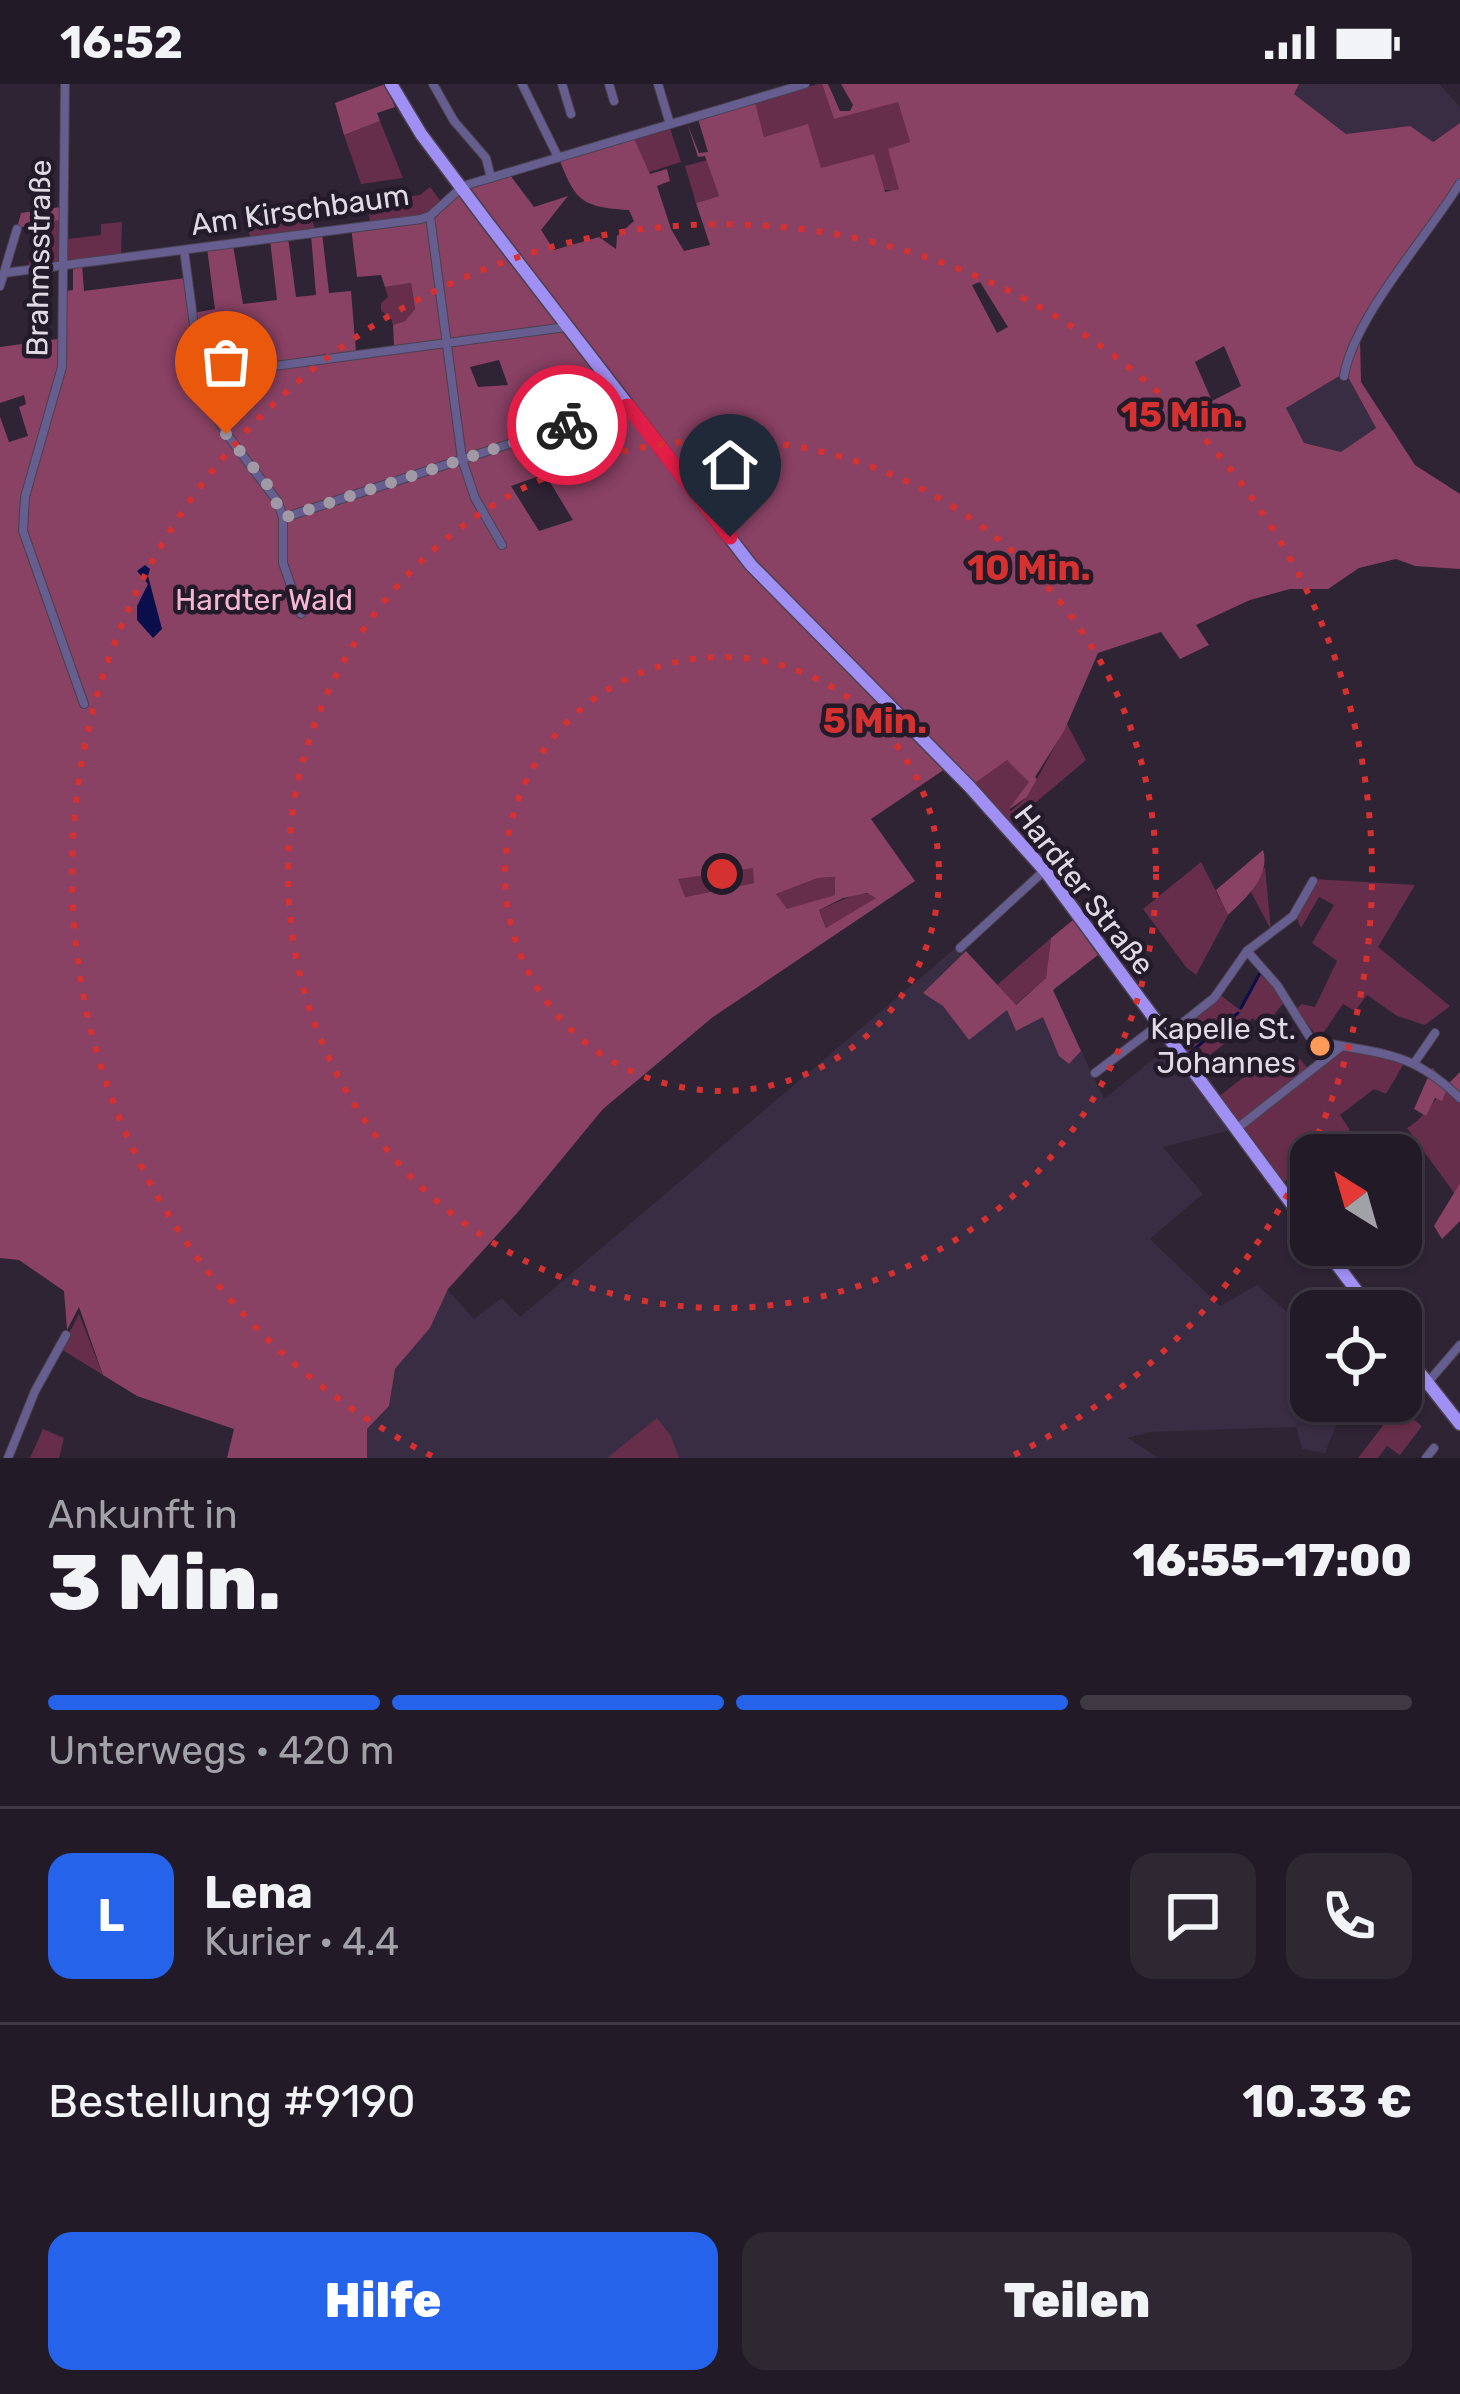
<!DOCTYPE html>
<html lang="de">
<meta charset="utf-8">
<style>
body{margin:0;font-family:Rubik,sans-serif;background:#2e2833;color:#f1f3f6;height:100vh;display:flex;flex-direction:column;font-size:45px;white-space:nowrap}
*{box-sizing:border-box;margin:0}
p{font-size:39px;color:#a2a1a7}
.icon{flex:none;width:66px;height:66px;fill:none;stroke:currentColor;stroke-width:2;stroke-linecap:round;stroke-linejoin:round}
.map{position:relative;height:1374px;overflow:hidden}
.drawer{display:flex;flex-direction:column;background:#221b27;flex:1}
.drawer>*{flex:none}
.needle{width:78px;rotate:323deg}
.fabs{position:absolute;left:1290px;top:1050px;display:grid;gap:24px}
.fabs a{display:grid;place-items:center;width:132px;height:132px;border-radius:24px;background:#221b27;box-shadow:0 3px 9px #0004,0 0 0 3px #3f3944;font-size:60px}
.pin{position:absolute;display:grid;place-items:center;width:102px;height:102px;color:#fff;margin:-123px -51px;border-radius:50% 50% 50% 0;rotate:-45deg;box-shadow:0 0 12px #0007}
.pin .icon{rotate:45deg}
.courier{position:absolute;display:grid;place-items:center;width:120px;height:120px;margin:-60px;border:9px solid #e11d48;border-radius:50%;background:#fff;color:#222;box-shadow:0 3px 15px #0007}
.headline em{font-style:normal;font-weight:800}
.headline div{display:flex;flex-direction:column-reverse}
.headline{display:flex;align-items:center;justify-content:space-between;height:204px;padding:0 48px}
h1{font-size:78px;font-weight:800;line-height:90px}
.bar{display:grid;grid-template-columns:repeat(4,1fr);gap:18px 12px;align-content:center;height:144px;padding:0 48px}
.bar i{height:15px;border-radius:9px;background:#3f3944}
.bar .on{background:#2563eb}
.bar p{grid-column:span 4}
.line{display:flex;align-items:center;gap:30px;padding:0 48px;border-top:3px solid #3f3944}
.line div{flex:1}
.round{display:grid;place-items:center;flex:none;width:126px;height:126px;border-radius:24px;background:#2e2833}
.primary-button{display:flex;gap:24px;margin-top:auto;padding:24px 48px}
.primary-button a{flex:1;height:138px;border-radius:24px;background:#2563eb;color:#fff;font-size:48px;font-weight:800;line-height:138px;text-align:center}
.primary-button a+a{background:#2e2833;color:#f1f3f6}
.status{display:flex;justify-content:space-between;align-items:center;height:84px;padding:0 60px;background:#221b27;direction:ltr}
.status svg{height:33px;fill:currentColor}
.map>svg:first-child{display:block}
</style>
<div class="status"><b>16:52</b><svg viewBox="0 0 49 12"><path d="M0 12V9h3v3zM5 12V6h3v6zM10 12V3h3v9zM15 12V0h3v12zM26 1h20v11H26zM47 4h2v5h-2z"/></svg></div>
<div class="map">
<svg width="1460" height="1374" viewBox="0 0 1460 1374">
<rect width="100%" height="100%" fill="#2e2434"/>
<!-- built -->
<g fill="#382d42">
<path d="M1299,0H1439L1460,23V39L1432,58L1409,42L1346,50L1293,10Z"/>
<path d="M1341,291L1348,293L1376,345L1342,369L1304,359L1285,324Z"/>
<path d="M959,861L1015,921L1053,906L1104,1015L1167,964L1230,1046L1163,1063L1203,1110L1150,1155L1220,1222L1257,1201L1311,1249V1317H1346L1325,1369L1302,1365L1296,1343L1150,1348L1128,1354L1158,1374H367V1345L389,1322L395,1285L430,1244L447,1205L474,1235L502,1214L520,1233Z"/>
</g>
<!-- green -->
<g fill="#662e4a">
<path d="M61,0V179L28,184L36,141L60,136Z"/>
<path d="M817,0H822L834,35L898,17L910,58L899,105C864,114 797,71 764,54L755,18Z"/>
<path d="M380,37L403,94L361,100L344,51Z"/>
<path d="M670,44L681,78L649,88L634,54Z"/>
<path d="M707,76L719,112L696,119L685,82Z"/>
<path d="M430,103L442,119L430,130L370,140L368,118L420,111Z"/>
<path d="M307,120L315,145L251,156L244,130Z"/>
<path d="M67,127L68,155L101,151V140L122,138L121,173L66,178Z"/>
<path d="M411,199L415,225L405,237L393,241L391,234L381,227V219L388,213L385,203Z"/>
<path d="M1067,640L1086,676L1009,741L971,702L1007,675L1030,698L1009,725L1011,727L1027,713Z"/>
<path d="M1201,778L1228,831L1196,891L1217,907L1186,883L1143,825Z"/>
<path d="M753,783L755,799L684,813L677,794Z"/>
<path d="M1265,783L1271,846L1251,808Z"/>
<path d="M835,793V811L787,826L776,810L818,794Z"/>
<path d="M1313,795L1415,801L1378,863L1450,922L1425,941L1397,932L1367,911L1355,927L1343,920L1319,955L1296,925L1302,920L1315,923L1337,877L1312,859L1334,821L1319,813L1301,844L1296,832Z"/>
<path d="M856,810H875L877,814L827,845L819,826Z"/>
<path d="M1051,854L1046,894L1015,921L997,901Z"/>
<path d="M1263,886L1285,917L1265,942L1252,934L1248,942L1190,986L1165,953L1219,910L1240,926Z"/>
<path d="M1344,965L1406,976L1386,1010L1374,1005L1340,1031L1350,1046L1319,1071H1311V1077L1282,1100L1213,1017L1271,972L1284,988L1300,975L1313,991Z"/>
<path d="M1447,1005L1460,1018V1099L1454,1109L1407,1044C1427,1032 1430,1018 1447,1005Z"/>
<path d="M79,1230L103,1291L61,1265Z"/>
<path d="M1402,1326L1422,1342L1400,1371L1387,1362L1378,1374H1358L1385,1339Z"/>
<path d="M657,1334L671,1352L679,1374H607Z"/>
<path d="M43,1345L64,1354L59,1374H30Z"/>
</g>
<!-- forest -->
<g fill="#894164" fill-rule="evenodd">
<path d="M385,0L395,23L377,29L380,37L344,51L335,19Z"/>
<path d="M822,0H828L840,27H850L853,21L841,0H1299L1294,10L1346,50L1410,42L1433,58L1460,39V97L1366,237L1360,255L1361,298L1415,381L1460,410V485L1415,482L1396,475L1359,484L1328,505H1290L1250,516L1196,541L1209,561L1180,575L1161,548L1098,569L1064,647L1035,693L1037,695L1027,713L1008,726L1029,698L1007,676L971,702L951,681L871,735L915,797L713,933L603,1025L518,1128L448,1205L430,1244L395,1285L389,1322L367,1345V1374H227L234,1345L137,1312L103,1291L79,1223L67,1246L64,1207L19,1176L0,1174V333L9,358L28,352L19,323L26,320L24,311L0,319V263L58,255L59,208L73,206V181L82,180L84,207L186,194L193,229L215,225L207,164L233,161L243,220L277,216L270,156L288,153L296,213L316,211L311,151L322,149L329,209L351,207L356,268L394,263L393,241L405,237L415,225L411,199L385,203L381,191L357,193L351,143L424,132L465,105L510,91L534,123L568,112L541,146L554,166L599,153L616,165L617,152L634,137L629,126C584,123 576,119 560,77L634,54L650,90L667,85L670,97L657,102L671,145L684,167L710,161L696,119L719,112L705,72L698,73L687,39L699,69L708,68L698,35L755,18L764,53L808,40L821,84L874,70L885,108L899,105L888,65L910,58L898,18L834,35ZM980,198L1008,243L997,249L972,201ZM1224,262L1241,302L1212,317L1195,278ZM499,276L508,301L478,303L470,283ZM575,282L579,305L567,308L570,337L564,338L560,325L545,327L542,311L565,308L560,284ZM1341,291L1348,293L1376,344L1341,368L1304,359L1286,324ZM545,390L573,436L539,447L511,402ZM753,784L754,799L685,813L678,795ZM835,793V811L787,825L776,810L818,794ZM867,809L876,814L826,844L819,826L843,814Z"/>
<path d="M60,123V136L17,144L21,129Z"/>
<path d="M1263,766C1271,792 1246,814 1228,831L1216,806Z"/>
<path d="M1073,836L1098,871L1053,906L1081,967L1069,980L1059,972L1043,933L1016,947L1007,926L969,956L943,922L923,909L966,867L1016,921L1046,894L1051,854Z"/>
<path d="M1432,984L1449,999L1460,988V1018L1447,1005L1442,1017L1435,1014L1426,1032L1414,1025Z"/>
<path d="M1460,1099V1137L1442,1155L1434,1142Z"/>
</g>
<!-- water -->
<path fill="#0a0f4b" d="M145,481L150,485L148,492L162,545L153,554L137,536V522L148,500L137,487Z"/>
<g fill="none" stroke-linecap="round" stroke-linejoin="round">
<!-- stream -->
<g stroke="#0a0f4b" stroke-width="3">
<path d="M1241,924L1260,889"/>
<path d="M1186,972L1238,929"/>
</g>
<defs>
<g id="minor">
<path d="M65,0L62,283L25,413L23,447L84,620"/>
<path d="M433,0L454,37L486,74L491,94"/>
<path d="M522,0L558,73"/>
<path d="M562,0L571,30"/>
<path d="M609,0L614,17"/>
<path d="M658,0L670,40"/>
<path d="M430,132L462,375L475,414L502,461"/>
<path d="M184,166L203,309L226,349L278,418L283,434V479L301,530"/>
<path d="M4,189L421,135L430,132L463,102L805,0"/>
<path d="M0,202L17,145"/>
<path d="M200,292L566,243"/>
<path d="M1344,292C1354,233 1427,153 1460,99"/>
<path d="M283,434L628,321"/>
<path d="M960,864L1045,786"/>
<path d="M1247,867L1277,901L1309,952L1317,957C1381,971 1409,965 1460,1014"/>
<path d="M1166,952L1214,914L1247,867L1293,832L1313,797"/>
<path d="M1415,978L1435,949"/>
<path d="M1095,989L1157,942"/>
<path d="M1235,1046L1342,962"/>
<path d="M1428,1298L1460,1261"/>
<path d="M8,1374L35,1307L66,1251"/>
<path d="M1426,1374L1434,1364"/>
</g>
<g id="major">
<path d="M391,0L421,50L487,138L751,481L969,702L1046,788L1311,1146"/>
<path d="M1322,1161L1372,1227"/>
<path d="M1401,1265L1460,1340"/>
</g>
</defs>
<!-- minor casing -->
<use href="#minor" stroke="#4a4150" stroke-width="10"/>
<!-- major casing -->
<use href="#major" stroke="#4a4150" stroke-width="15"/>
<!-- minor -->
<use href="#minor" stroke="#655e8e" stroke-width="8"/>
<!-- major -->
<use href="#major" stroke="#a190f3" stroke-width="12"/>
</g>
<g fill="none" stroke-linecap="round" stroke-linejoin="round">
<!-- done -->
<path stroke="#a19aa6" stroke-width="12" stroke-dasharray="0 21.6" d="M226,350L270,404L283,434L567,341"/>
<!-- route -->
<path stroke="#e11d48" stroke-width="15" d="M567,341L628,322L730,453"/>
</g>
<!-- distance rings -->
<g fill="none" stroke="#d63131" stroke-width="6" stroke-dasharray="6 12">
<circle cx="722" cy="790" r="217"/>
<circle cx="722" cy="790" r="434"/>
<path d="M432 1372A650 650 0 1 1 1012 1372"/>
</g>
<!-- markers -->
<circle fill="#ff9b5a" stroke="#241b2a" stroke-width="4.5" cx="1320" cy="962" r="12"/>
<g text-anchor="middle" stroke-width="9" stroke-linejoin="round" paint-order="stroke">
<!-- street labels -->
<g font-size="30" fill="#dfdae4" stroke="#241b2a">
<text transform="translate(300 126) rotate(-8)" y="10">Am Kirschbaum</text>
<text transform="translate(39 174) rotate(-89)" y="10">Brahmsstraße</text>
<text transform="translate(1084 806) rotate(52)" y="10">Hardter Straße</text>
</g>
<!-- park labels -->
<g font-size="30" fill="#f6b6d2" stroke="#241b2a">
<text x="264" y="526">Hardter Wald</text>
</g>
<!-- poi labels -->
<g font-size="30" fill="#dfdae4" stroke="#241b2a" text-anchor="end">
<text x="1296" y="955">Kapelle St.<tspan x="1296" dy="34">Johannes</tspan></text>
</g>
</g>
<circle cx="722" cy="790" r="18" fill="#d63131" stroke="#241b2a" stroke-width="6"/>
<g font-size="36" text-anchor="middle" font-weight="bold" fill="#d63131" stroke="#241b2a" stroke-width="9" stroke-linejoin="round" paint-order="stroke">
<text x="1182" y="343">15 Min.</text>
<text x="1029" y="496">10 Min.</text>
<text x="875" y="649">5 Min.</text>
</g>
</svg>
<div class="fabs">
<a><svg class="needle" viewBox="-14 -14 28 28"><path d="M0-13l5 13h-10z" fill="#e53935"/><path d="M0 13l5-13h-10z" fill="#a2a1a7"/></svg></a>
<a><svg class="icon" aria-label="locate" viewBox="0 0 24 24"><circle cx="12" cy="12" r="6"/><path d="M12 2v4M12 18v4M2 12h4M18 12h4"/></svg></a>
</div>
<div class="pin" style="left:226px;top:350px;background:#ea580c"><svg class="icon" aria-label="bag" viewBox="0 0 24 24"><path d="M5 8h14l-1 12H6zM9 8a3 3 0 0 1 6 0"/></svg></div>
<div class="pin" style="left:730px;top:453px;background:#1f2937"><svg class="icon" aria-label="home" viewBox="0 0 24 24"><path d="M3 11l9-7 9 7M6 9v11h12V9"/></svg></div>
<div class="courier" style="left:567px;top:341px"><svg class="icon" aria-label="bike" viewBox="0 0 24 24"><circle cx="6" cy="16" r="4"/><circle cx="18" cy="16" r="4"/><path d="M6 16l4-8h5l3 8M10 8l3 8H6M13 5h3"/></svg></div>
</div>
<section class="drawer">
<div class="headline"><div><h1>3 Min.</h1><p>Ankunft in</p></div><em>16:55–17:00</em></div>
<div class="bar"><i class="on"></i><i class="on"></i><i class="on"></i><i></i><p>Unterwegs · 420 m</p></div>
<div class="line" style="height:216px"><b class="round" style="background:#2563eb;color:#fff">L</b><div><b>Lena</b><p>Kurier · 4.4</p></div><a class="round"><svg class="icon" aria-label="chat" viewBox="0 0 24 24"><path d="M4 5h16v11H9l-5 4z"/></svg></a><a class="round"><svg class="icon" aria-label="phone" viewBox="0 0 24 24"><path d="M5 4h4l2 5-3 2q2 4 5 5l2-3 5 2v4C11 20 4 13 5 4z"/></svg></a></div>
<div class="line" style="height:156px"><div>Bestellung #9190</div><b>10.33 €</b></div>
<div class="primary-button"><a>Hilfe</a><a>Teilen</a></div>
</section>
